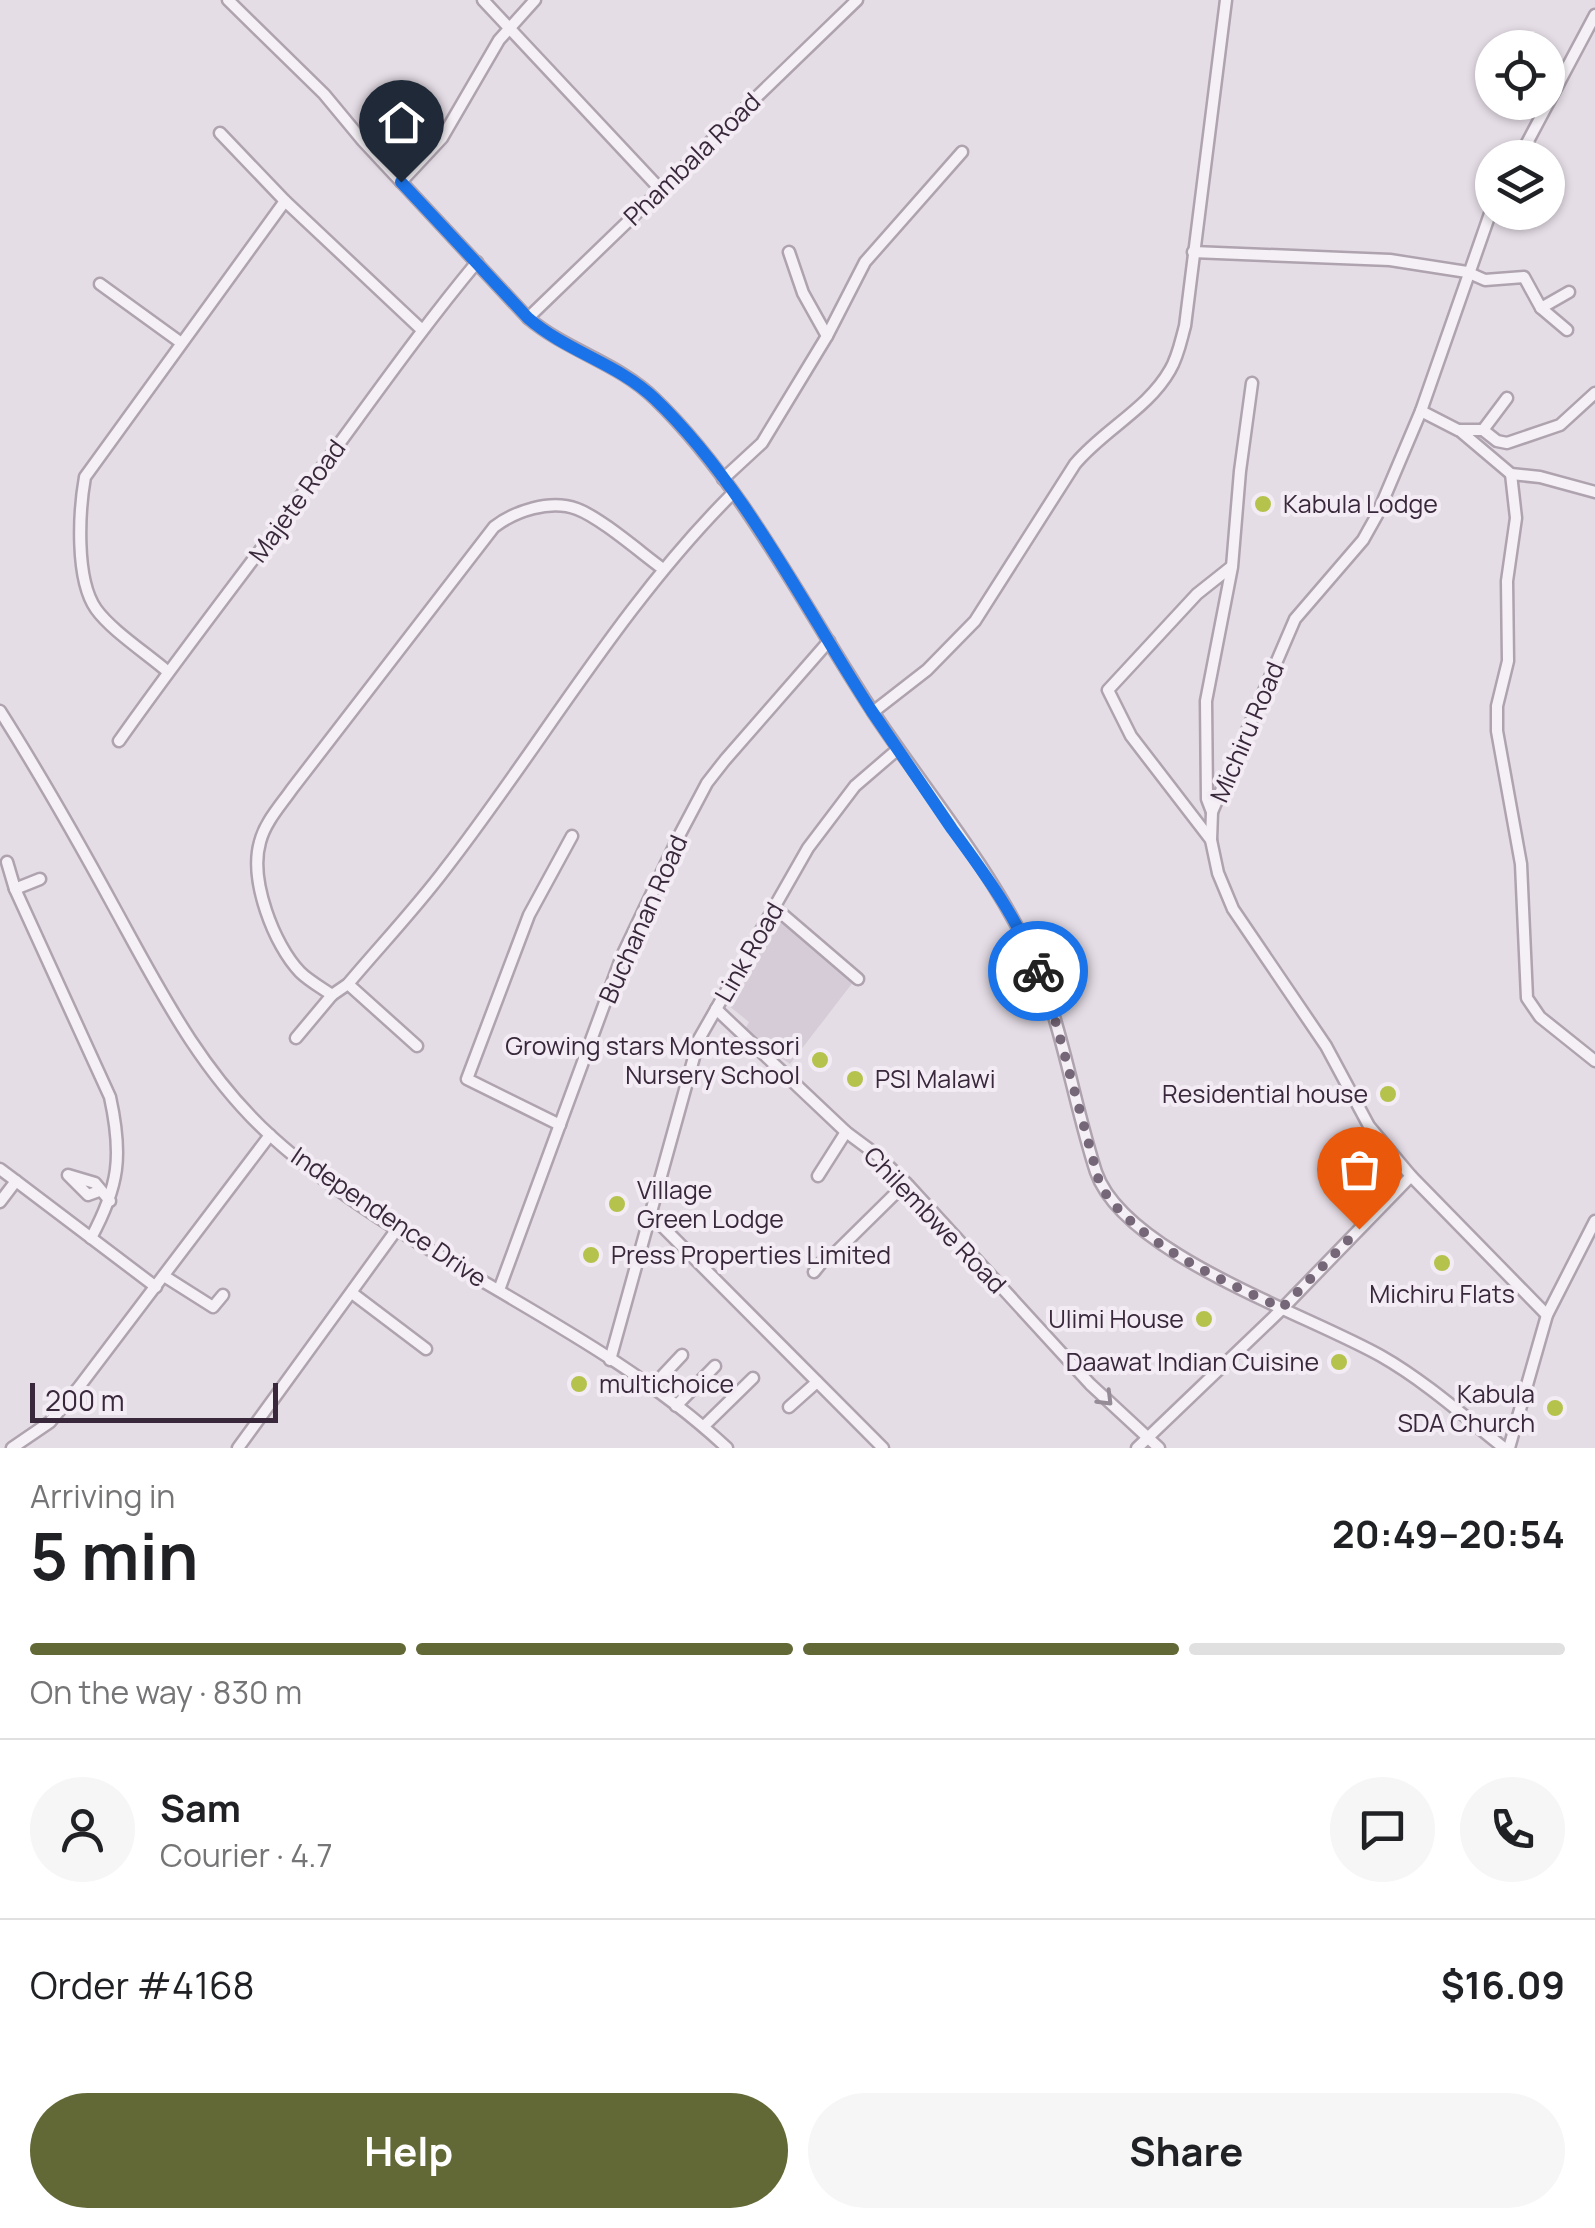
<!DOCTYPE html>
<meta charset="utf-8">
<style>
body{margin:0;font-family:Manrope,sans-serif;background:#f6f6f6;color:#202124;height:100vh;display:flex;flex-direction:column;font-size:38px;white-space:nowrap}
*{box-sizing:border-box;margin:0}
p{font-size:32px;color:#757577}
.icon{flex:none;width:55px;height:55px;fill:none;stroke:currentColor;stroke-width:2;stroke-linecap:round;stroke-linejoin:round}
.map{position:relative;height:1448px;overflow:hidden}
.side{display:flex;flex-direction:column;background:#fff;flex:1}
.side>*{flex:none}
.tools{position:absolute;left:1475px;top:30px;display:grid;gap:20px}
.tools a{display:grid;place-items:center;width:90px;height:90px;border-radius:50%;background:#fff;box-shadow:0 2px 8px #0004;font-size:50px}
.scale{position:absolute;left:30px;bottom:25px;width:248px;box-sizing:border-box;padding-left:10px;border:5px solid #39283b;border-top:0;font-size:28px;line-height:35px;white-space:nowrap;color:#39283b;-webkit-text-stroke:8px #f3ecf4;paint-order:stroke}
.pin{position:absolute;display:grid;place-items:center;width:85px;height:85px;color:#fff;margin:-102px -42px;border-radius:50% 50% 50% 0;rotate:-45deg;box-shadow:0 0 10px #0007}
.pin .icon{rotate:45deg}
.courier{position:absolute;display:grid;place-items:center;width:100px;height:100px;margin:-50px;border:8px solid #1a73e8;border-radius:50%;background:#fff;color:#222;box-shadow:0 2px 12px #0007}
.headline em{font-style:normal;font-weight:700}
.headline div{display:flex;flex-direction:column-reverse}
.headline{display:flex;align-items:center;justify-content:space-between;height:170px;padding:0 30px}
h1{font-size:65px;font-weight:700;line-height:75px}
.bar{display:grid;grid-template-columns:repeat(4,1fr);gap:15px 10px;align-content:center;height:120px;padding:0 30px}
.bar i{height:12px;border-radius:8px;background:#e0e0e0}
.bar .on{background:#636936}
.bar p{grid-column:span 4}
.line{display:flex;align-items:center;gap:25px;padding:0 30px;border-top:2px solid #e0e0e0}
.line div{flex:1}
.round{display:grid;place-items:center;flex:none;width:105px;height:105px;border-radius:52px;background:#f6f6f6}
.button{display:flex;gap:20px;margin-top:auto;padding:20px 30px}
.button a{flex:1;height:115px;border-radius:60px;background:#636936;color:#fff;font-size:40px;font-weight:700;line-height:115px;text-align:center}
.button a+a{background:#f6f6f6;color:#202124}
.map>svg:first-child{display:block}
</style>
<div class="map">
<svg width="1595" height="1448" viewBox="0 0 1595 1448">
<rect width="100%" height="100%" fill="#e5dde6"/>
<!-- built -->
<path fill="#d5ccd7" d="M779,921L819,950L854,981L790,1064L744,1031L749,1022L724,1002Z"/>
<g fill="none" stroke-linecap="round" stroke-linejoin="round">
<defs>
<g id="minor">
<path d="M228,0L324,94L363,141L528,318C567,351 619,363 655,399C744,485 806,611 875,715C926,791 988,865 1028,948C1062,1019 1072,1098 1096,1172C1124,1254 1307,1314 1381,1356C1425,1381 1465,1417 1504,1448"/>
<path d="M483,0L661,190"/>
<path d="M220,133L285,201L421,329"/>
<path d="M1519,158L1595,15"/>
<path d="M401,182L442,138L499,40L535,0"/>
<path d="M1492,208L1421,411L1377,515L1363,540L1295,619L1212,812L1211,840L1218,873L1233,909L1326,1046L1369,1126L1411,1176L1547,1315"/>
<path d="M789,252L803,293L827,336"/>
<path d="M1193,252L1390,260L1467,272L1485,280L1524,277L1541,308L1567,330"/>
<path d="M100,284L180,342"/>
<path d="M1541,308L1569,292"/>
<path d="M528,318L857,0"/>
<path d="M1421,411L1458,430H1483L1497,441L1507,443L1560,425L1595,393"/>
<path d="M1459,430L1511,474L1540,477L1595,492"/>
<path d="M1483,430L1507,398"/>
<path d="M1511,474L1516,518L1507,581L1508,661L1497,706V731L1521,864L1527,998L1540,1017L1595,1061"/>
<path d="M723,479L762,443L827,336L865,262L962,152"/>
<path d="M663,569C641,553 601,518 577,509C550,499 515,511 494,527L292,789C281,805 265,822 260,842C249,880 274,945 300,972C309,981 322,988 332,995L348,984C380,946 416,908 446,868C542,744 621,605 732,494"/>
<path d="M167,671C146,653 111,630 96,609C75,579 79,511 85,477L285,201"/>
<path d="M0,711C40,774 78,841 114,907C159,989 201,1073 272,1137C407,1259 595,1324 727,1448"/>
<path d="M873,712L927,670L975,621L1075,464C1103,430 1148,409 1170,370C1178,357 1181,340 1185,326L1226,0"/>
<path d="M119,741C181,653 247,569 311,482C366,408 418,333 477,262"/>
<path d="M1212,812L1207,799L1206,701L1232,567L1240,471L1252,383"/>
<path d="M1211,840L1131,736L1108,690L1197,594L1231,567"/>
<path d="M7,862L15,889L40,879"/>
<path d="M15,889L110,1097C123,1156 119,1186 91,1238"/>
<path d="M774,907L858,979"/>
<path d="M348,984L417,1046"/>
<path d="M716,1009L846,1132L877,1155L909,1186L1090,1384L1159,1448"/>
<path d="M296,1038L332,995"/>
<path d="M560,1125L467,1079L529,915L572,836"/>
<path d="M0,1169L16,1181"/>
<path d="M818,1176L846,1132"/>
<path d="M99,1191L88,1195L68,1175L95,1183L110,1201"/>
<path d="M0,1202L16,1181L156,1287"/>
<path d="M651,1215L883,1448"/>
<path d="M814,1272L826,1257L833,1255L906,1183"/>
<path d="M164,1276L213,1307L223,1295"/>
<path d="M499,1290L622,956L680,834L707,783L725,760L829,641"/>
<path d="M352,1293L426,1349"/>
<path d="M610,1360L699,1039L808,848L855,786L898,749"/>
<path d="M651,1388L682,1355"/>
<path d="M676,1406L715,1366"/>
<path d="M789,1407L817,1382"/>
<path d="M704,1426L753,1378"/>
<path d="M12,1448L50,1422L79,1387L270,1135"/>
<path d="M238,1448L397,1229"/>
<path d="M1137,1448L1282,1309L1411,1176"/>
<path d="M1509,1448L1547,1315L1595,1221"/>
</g>
</defs>
<!-- minor casing -->
<use href="#minor" stroke="#aea3af" stroke-width="15"/>
<!-- minor -->
<use href="#minor" stroke="#f4f0f5" stroke-width="10"/>
</g>
<!-- one-way arrows -->
<defs><path id="oneway-chevron" d="M-2-3.5L2.5 0L-2 3.5" fill="none" stroke-width="1.6" stroke-linecap="round" stroke-linejoin="round" transform="scale(2.5)"/></defs>
<use stroke="#968c98" href="#oneway-chevron" transform="translate(1106 1399) rotate(45)"/>
<g fill="none" stroke-linecap="round" stroke-linejoin="round">
<!-- done -->
<path stroke="#756777" stroke-width="10" stroke-dasharray="0 18" d="M1038,971L1056,1023L1100,1185C1134,1242 1223,1281 1282,1308L1359,1229"/>
<!-- route -->
<path stroke="#1a73e8" stroke-width="12" d="M401,182L528,318C567,352 619,364 655,399C743,483 805,608 871,710C898,750 925,790 952,829C985,874 1018,919 1038,971"/>
</g>
<!-- markers -->
<g fill="#b5c24c" stroke="#f3ecf4" stroke-width="4">
<circle cx="1263" cy="504" r="10"/>
<circle cx="820" cy="1060" r="10"/>
<circle cx="855" cy="1079" r="10"/>
<circle cx="1388" cy="1094" r="10"/>
<circle cx="617" cy="1204" r="10"/>
<circle cx="591" cy="1255" r="10"/>
<circle cx="1442" cy="1263" r="10"/>
<circle cx="1204" cy="1319" r="10"/>
<circle cx="1339" cy="1362" r="10"/>
<circle cx="579" cy="1384" r="10"/>
<circle cx="1555" cy="1408" r="10"/>
</g>
<g text-anchor="middle" stroke-width="8" stroke-linejoin="round" paint-order="stroke">
<!-- street labels -->
<g font-size="25" fill="#39283b" stroke="#f3ecf4">
<text transform="translate(692 159) rotate(-44)" y="9">Phambala Road</text>
<text transform="translate(297 501) rotate(-54)" y="9">Majete Road</text>
<text transform="translate(1247 732) rotate(-67)" y="9">Michiru Road</text>
<text transform="translate(643 919) rotate(-66)" y="9">Buchanan Road</text>
<text transform="translate(749 952) rotate(-60)" y="9">Link Road</text>
<text transform="translate(389 1217) rotate(34)" y="9">Independence Drive</text>
<text transform="translate(935 1220) rotate(46)" y="9">Chilembwe Road</text>
</g>
<!-- poi labels -->
<g font-size="25" fill="#39283b" stroke="#f3ecf4" text-anchor="start">
<text x="1283" y="513">Kabula Lodge</text>
<text x="800" y="1055" text-anchor="end">Growing stars Montessori<tspan x="800" dy="29">Nursery School</tspan></text>
<text x="875" y="1088">PSI Malawi</text>
<text x="1368" y="1103" text-anchor="end">Residential house</text>
<text x="637" y="1199">Village<tspan x="637" dy="29">Green Lodge</tspan></text>
<text x="611" y="1264">Press Properties Limited</text>
<text x="1442" y="1303" text-anchor="middle">Michiru Flats</text>
<text x="1184" y="1328" text-anchor="end">Ulimi House</text>
<text x="1319" y="1371" text-anchor="end">Daawat Indian Cuisine</text>
<text x="599" y="1393">multichoice</text>
<text x="1535" y="1403" text-anchor="end">Kabula<tspan x="1535" dy="29">SDA Church</tspan></text>
</g>
</g>
</svg>
<div class="tools">
<a><svg class="icon" aria-label="locate" viewBox="0 0 24 24"><circle cx="12" cy="12" r="6"/><path d="M12 2v4M12 18v4M2 12h4M18 12h4"/></svg></a>
<a><svg class="icon" aria-label="layers" viewBox="0 0 24 24"><path d="M12 4l9 5-9 5-9-5zM3 14l9 5 9-5"/></svg></a>
</div>
<div class="scale">200 m</div>
<div class="pin" style="left:1359px;top:1229px;background:#ea580c"><svg class="icon" aria-label="bag" viewBox="0 0 24 24"><path d="M5 8h14l-1 12H6zM9 8a3 3 0 0 1 6 0"/></svg></div>
<div class="pin" style="left:401px;top:182px;background:#1f2937"><svg class="icon" aria-label="home" viewBox="0 0 24 24"><path d="M3 11l9-7 9 7M6 9v11h12V9"/></svg></div>
<div class="courier" style="left:1038px;top:971px"><svg class="icon" aria-label="bike" viewBox="0 0 24 24"><circle cx="6" cy="16" r="4"/><circle cx="18" cy="16" r="4"/><path d="M6 16l4-8h5l3 8M10 8l3 8H6M13 5h3"/></svg></div>
</div>
<section class="side">
<div class="headline"><div><h1>5 min</h1><p>Arriving in</p></div><em>20:49–20:54</em></div>
<div class="bar"><i class="on"></i><i class="on"></i><i class="on"></i><i></i><p>On the way · 830 m</p></div>
<div class="line" style="height:180px"><a class="round"><svg class="icon" aria-label="person" viewBox="0 0 24 24"><circle cx="12" cy="8" r="4"/><path d="M4 21q1-7 8-7t8 7"/></svg></a><div><b>Sam</b><p>Courier · 4.7</p></div><a class="round"><svg class="icon" aria-label="chat" viewBox="0 0 24 24"><path d="M4 5h16v11H9l-5 4z"/></svg></a><a class="round"><svg class="icon" aria-label="phone" viewBox="0 0 24 24"><path d="M5 4h4l2 5-3 2q2 4 5 5l2-3 5 2v4C11 20 4 13 5 4z"/></svg></a></div>
<div class="line" style="height:130px"><div>Order #4168</div><b>$16.09</b></div>
<div class="button"><a>Help</a><a>Share</a></div>
</section>
